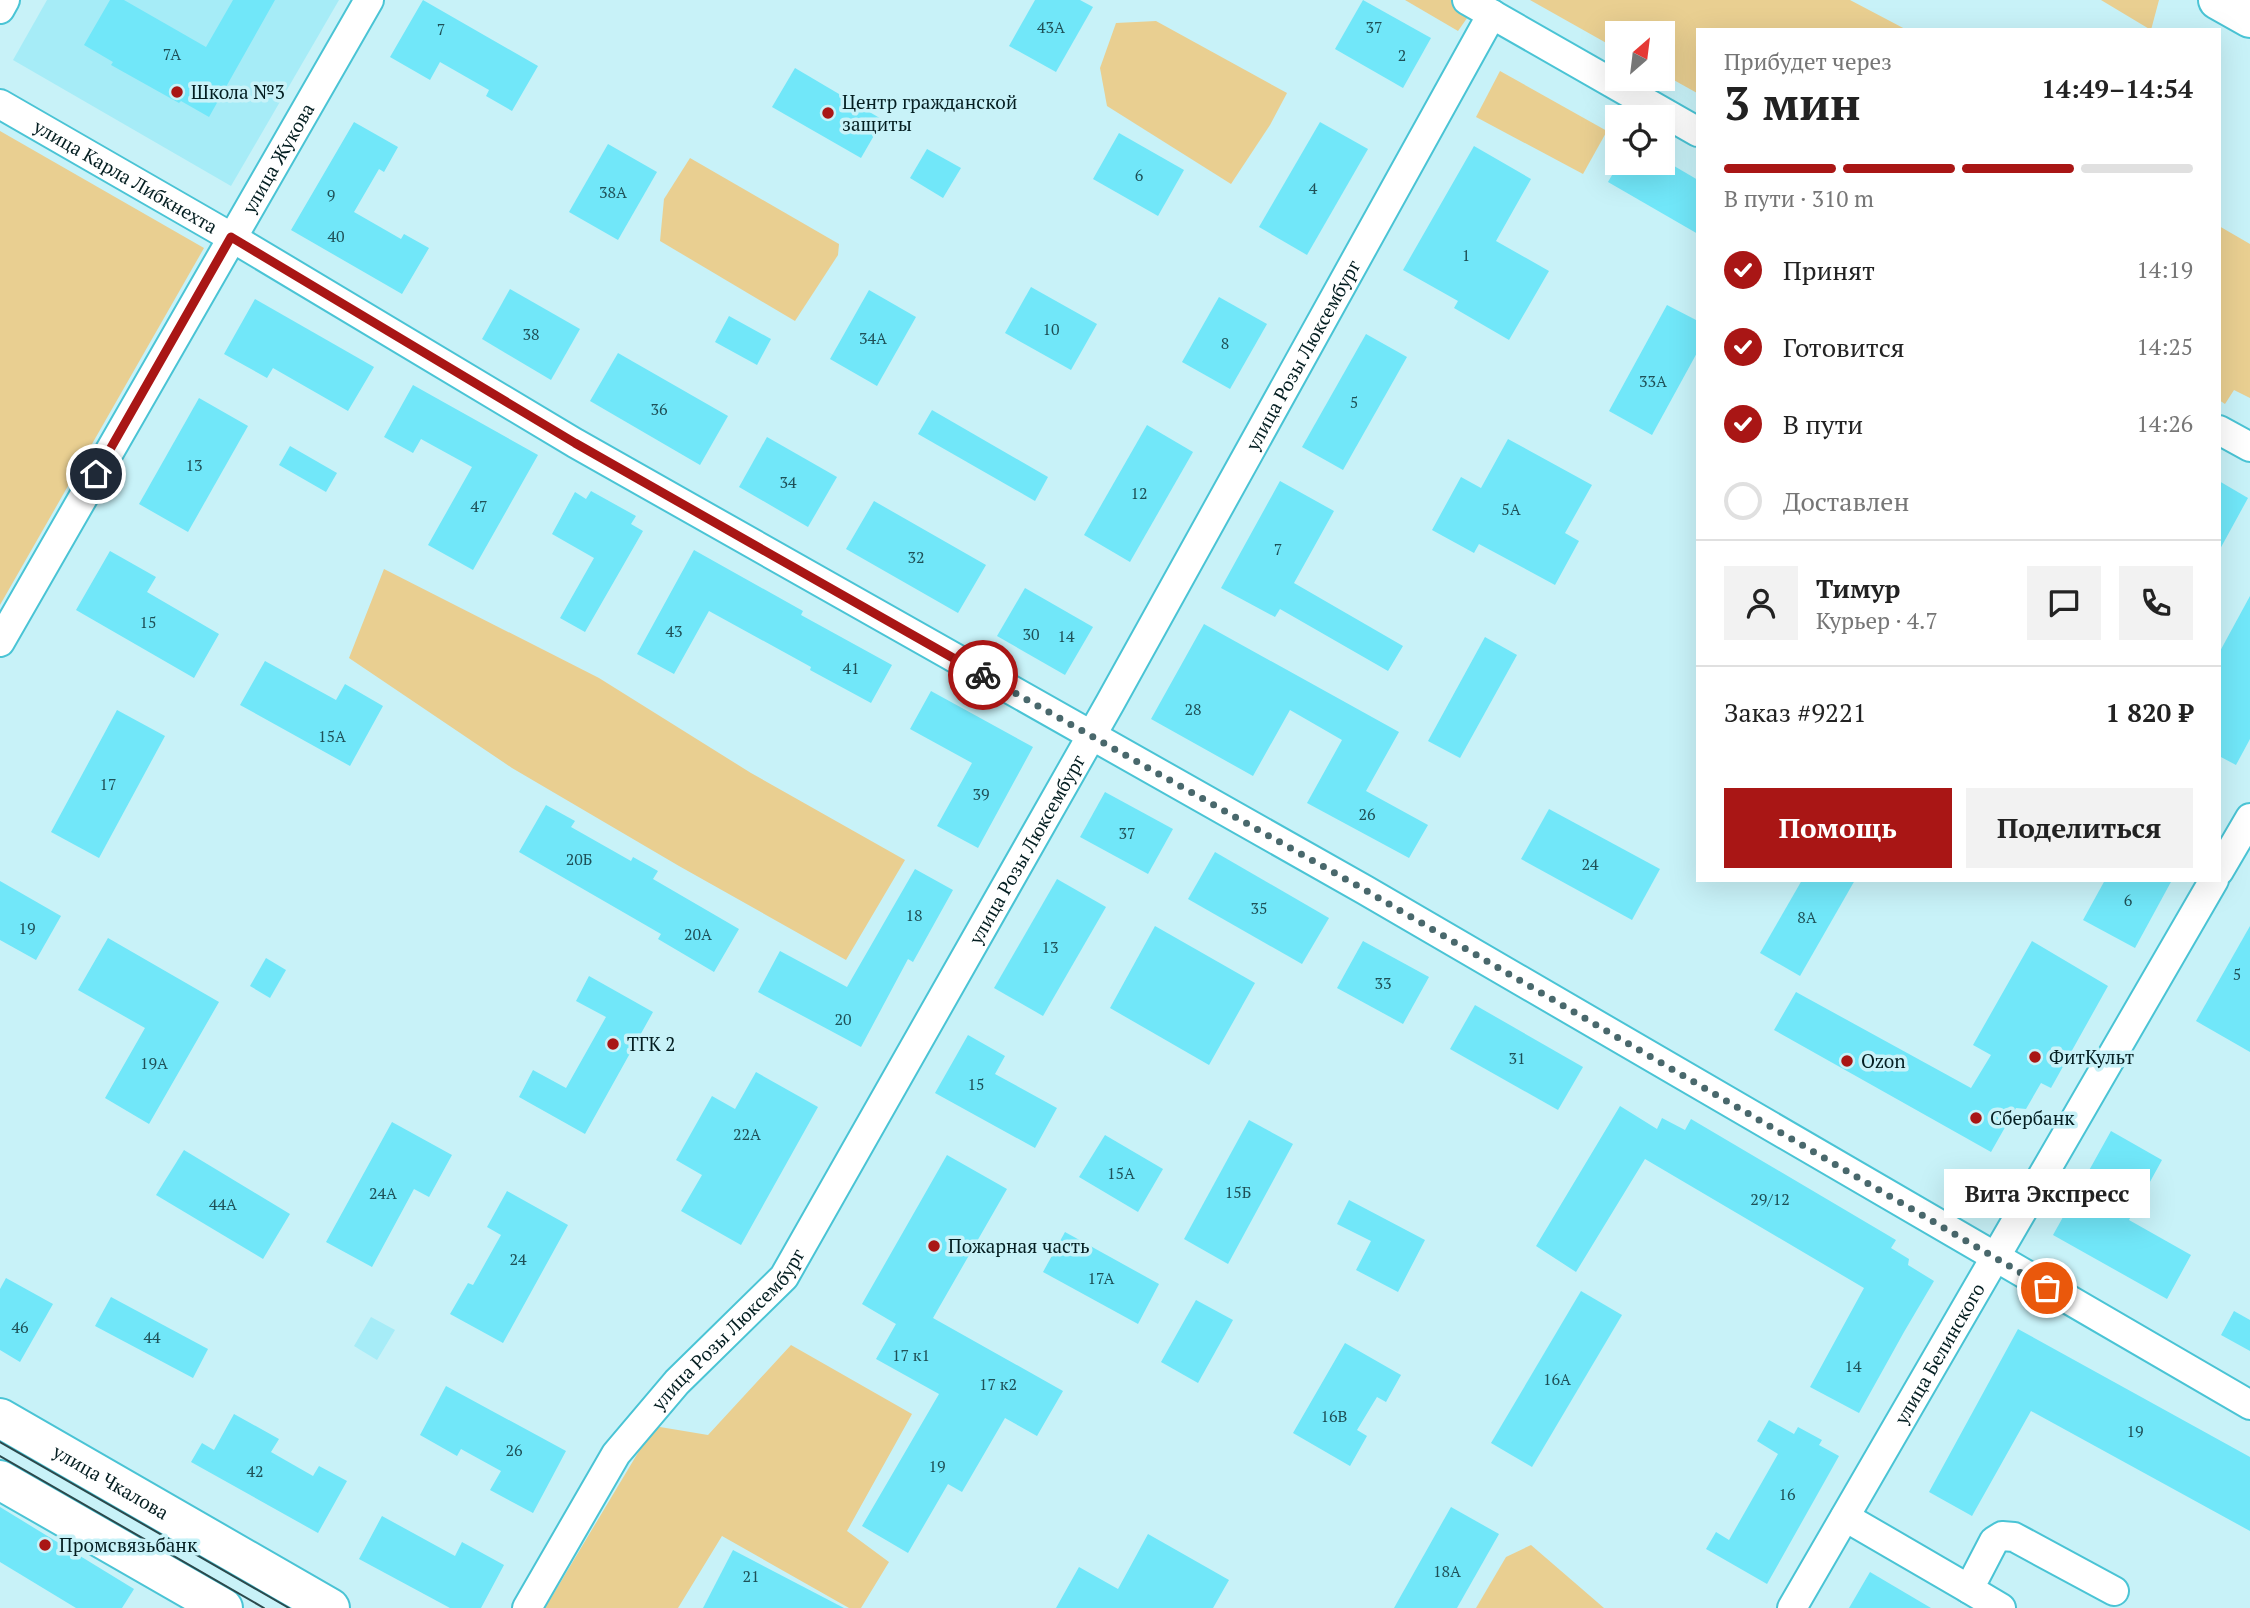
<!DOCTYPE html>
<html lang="ru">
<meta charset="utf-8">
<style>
body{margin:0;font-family:"PT Serif",serif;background:#f2f2f2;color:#222;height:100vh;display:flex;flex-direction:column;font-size:26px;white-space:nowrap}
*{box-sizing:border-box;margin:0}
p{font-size:23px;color:#767676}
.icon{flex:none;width:38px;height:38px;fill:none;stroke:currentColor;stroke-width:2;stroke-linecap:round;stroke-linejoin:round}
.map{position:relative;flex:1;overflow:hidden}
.sheet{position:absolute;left:1696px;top:28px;width:525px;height:854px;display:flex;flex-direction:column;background:#fff;border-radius:0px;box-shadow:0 7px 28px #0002}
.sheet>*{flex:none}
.needle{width:46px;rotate:28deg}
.controls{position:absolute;left:1605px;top:21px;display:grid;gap:14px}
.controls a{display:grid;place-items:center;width:70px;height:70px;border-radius:0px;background:#fff;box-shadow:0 7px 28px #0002;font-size:35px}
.pin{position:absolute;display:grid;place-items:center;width:60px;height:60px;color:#fff;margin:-30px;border:4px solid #fff;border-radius:50%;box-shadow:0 2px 7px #0007}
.courier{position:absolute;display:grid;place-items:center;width:70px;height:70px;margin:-35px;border:5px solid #a91615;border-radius:50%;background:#fff;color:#222;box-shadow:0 2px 9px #0007}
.bubble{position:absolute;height:49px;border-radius:0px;background:#fff;box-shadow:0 7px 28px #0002;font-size:23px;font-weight:600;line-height:49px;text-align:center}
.head em{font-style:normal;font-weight:600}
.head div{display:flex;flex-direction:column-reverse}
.head{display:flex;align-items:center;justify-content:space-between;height:119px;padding:0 28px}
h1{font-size:46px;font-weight:600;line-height:52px}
.bar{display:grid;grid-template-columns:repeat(4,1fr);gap:10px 7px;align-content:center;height:84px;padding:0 28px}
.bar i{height:9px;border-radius:5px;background:#e0e0e0}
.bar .current{background:#a91615}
.bar p{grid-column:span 4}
.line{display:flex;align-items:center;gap:18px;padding:0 28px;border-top:2px solid #e0e0e0}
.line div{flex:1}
.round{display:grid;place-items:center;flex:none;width:74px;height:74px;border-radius:0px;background:#f2f2f2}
ol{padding:0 28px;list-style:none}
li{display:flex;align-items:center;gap:21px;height:77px}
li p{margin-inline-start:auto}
li .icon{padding:7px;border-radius:50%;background:#a91615;color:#fff;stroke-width:4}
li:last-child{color:#767676}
li i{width:38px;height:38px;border:4px solid #e0e0e0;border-radius:50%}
.cta{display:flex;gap:14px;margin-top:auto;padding:14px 28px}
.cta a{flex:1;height:80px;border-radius:0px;background:#a91615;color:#fff;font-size:28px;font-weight:600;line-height:80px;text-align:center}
.cta a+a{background:#f2f2f2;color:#222}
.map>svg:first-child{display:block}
</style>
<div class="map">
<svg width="2250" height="1608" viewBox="0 0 2250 1608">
<rect width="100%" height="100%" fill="#c8f2f8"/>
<!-- built -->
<g fill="#a6ecf7">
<path d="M47,0H339L231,186L13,60Z"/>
<path d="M371,1317L395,1330L377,1360L354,1346Z"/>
</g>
<!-- green -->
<g fill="#e9cf91">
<path d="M1405,0H1453L1472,11L1458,31Z"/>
<path d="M1530,0H1850L1907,30H1698L1697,93L1663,74L1662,33H1617V49Z"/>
<path d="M2101,0H2159L2151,30Z"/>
<path d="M1156,21L1287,93L1270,125L1231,184L1107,106L1100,68L1116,23Z"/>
<path d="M1500,71L1607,131L1583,174L1476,117Z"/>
<path d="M0,131L204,248L0,605Z"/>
<path d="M690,158L839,244L838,255L795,321L660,241L664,199Z"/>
<path d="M2219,226L2250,244V398L2234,390L2225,404L2219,400Z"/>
<path d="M384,569L599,678L751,773L905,860L846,960L679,866L512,768L349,658Z"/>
<path d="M791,1345L912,1414L847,1531L889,1562L861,1608H849L722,1536L678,1608H545L654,1426L708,1435Z"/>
<path d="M1531,1545L1604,1608H1476L1506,1557Z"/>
</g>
<!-- building -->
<g fill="#71e7f9">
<path d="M110,0H124L206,47L233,0H275L209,117L181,101L179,103L111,65L113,62L84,45Z"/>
<path d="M423,0L538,66L512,111L486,96L489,90L440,62L430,80L390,57Z"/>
<path d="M1035,0H1080L1093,7L1056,72L1009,46Z"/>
<path d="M1363,0L1431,38L1403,88L1335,49Z"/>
<path d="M795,68L883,120L861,158L772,107Z"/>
<path d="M354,122L398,147L384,172L379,169L354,212L401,239L404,234L429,248L402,294L291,230Z"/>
<path d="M1320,122L1368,149L1307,255L1259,227Z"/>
<path d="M1119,133L1184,170L1158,216L1093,179Z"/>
<path d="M608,144L657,172L618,240L569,212Z"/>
<path d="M1474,146L1531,179L1496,241L1549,271L1509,340L1454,308L1458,301L1403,270Z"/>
<path d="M927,149L961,168L943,198L910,178Z"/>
<path d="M1619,163H1669L1698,180V234L1608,182Z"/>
<path d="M1031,287L1097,324L1071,370L1005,333Z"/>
<path d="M510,289L580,329L551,380L482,339Z"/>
<path d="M869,290L916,317L877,386L830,359Z"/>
<path d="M1219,297L1267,324L1230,389L1182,362Z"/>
<path d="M255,299L374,367L348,411L273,368L267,378L224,354Z"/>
<path d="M1667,305L1698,321V351L1652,435L1609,411Z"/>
<path d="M729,316L771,339L757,365L715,342Z"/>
<path d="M1366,334L1407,357L1343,470L1302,447Z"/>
<path d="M618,353L728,416L700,465L590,401Z"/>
<path d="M413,385L538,455L473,570L428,545L472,467L421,439L413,453L384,437Z"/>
<path d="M199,398L248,426L188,532L139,504Z"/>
<path d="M932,410L1048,477L1035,501L918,434Z"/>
<path d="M1147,425L1193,452L1130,562L1084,535Z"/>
<path d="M767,437L837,477L808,527L739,487Z"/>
<path d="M1508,439L1592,485L1565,533L1579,541L1555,585L1479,544L1474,553L1432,530L1461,477L1481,488Z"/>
<path d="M290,446L337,473L326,492L279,465Z"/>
<path d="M1280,481L1334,511L1294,583L1403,646L1388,671L1280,609L1275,617L1221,588Z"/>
<path d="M2219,481L2248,498L2219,551Z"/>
<path d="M591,491L636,516L631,524L643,531L585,632L560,618L594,558L552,534L575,492L586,499Z"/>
<path d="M874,501L986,565L958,613L846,549Z"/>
<path d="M694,550L803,611L801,615L892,665L871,703L810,670L811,667L709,611L674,674L637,654Z"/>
<path d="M110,551L156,577L147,592L219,634L194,678L76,610Z"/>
<path d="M1025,588L1093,627L1065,675L997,636Z"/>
<path d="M2250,596V739L2236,765L2219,756V653Z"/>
<path d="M1204,624L1399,732L1366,791L1428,825L1409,858L1307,803L1342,740L1290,710L1253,776L1151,719Z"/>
<path d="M1485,637L1517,655L1460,758L1428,741Z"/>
<path d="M265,661L336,700L345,684L383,706L350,766L240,705Z"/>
<path d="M931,691L1033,747L978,848L937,826L972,763L910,729Z"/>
<path d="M117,710L165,736L99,858L51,832Z"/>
<path d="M1105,792L1173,829L1148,874L1080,837Z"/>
<path d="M546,805L575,821L571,827L631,861L633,857L658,871L653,879L739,929L714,972L658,939L661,934L519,852Z"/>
<path d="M1549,809L1660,869L1632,920L1521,859Z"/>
<path d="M1215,852L1329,918L1302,964L1188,899Z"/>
<path d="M915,869L953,890L913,962L908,959L861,1047L758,992L780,951L847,987Z"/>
<path d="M1057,879L1106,907L1043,1016L994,988Z"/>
<path d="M1802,880H1855L1800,976L1760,953Z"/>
<path d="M2105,880H2172L2135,948L2083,920Z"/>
<path d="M0,881L61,916L36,960L0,940Z"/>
<path d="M1155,926L1255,983L1209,1065L1110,1008Z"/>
<path d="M2250,926V1052L2196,1021Z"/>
<path d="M108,938L219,1002L149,1124L105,1098L145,1028L78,990Z"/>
<path d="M1363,941L1429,977L1403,1024L1337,988Z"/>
<path d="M2032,941L2108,986L2051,1088L2041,1083L2026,1109L2016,1108L1991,1152L1774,1030L1796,992L1971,1088L1991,1055L1973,1045Z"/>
<path d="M266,958L286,970L270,998L250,986Z"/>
<path d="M589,976L653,1012L585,1134L519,1097L533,1070L566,1088L606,1017L576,1001Z"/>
<path d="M1475,1005L1583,1067L1558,1110L1450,1049Z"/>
<path d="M968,1035L1005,1056L995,1074L1057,1108L1035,1148L935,1093Z"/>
<path d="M756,1072L818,1107L741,1245L681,1211L702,1175L676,1160L712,1096L735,1109Z"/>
<path d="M1620,1106L1657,1129L1662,1118L1685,1130L1691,1119L1896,1240L1891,1248L1909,1259L1908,1265L1934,1281L1904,1332L1859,1413L1810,1387L1864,1288L1645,1159L1576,1272L1536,1246Z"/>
<path d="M1249,1120L1293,1144L1228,1264L1184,1239Z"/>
<path d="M392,1122L452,1155L429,1197L414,1189L372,1267L326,1242Z"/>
<path d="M2111,1131L2162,1160L2129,1220L2191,1255L2167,1299L2053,1235Z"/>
<path d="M1105,1135L1163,1169L1138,1212L1079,1177Z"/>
<path d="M184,1150L290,1214L263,1259L156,1195Z"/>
<path d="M947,1155L1007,1189L933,1318L1063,1391L1037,1436L1005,1418L962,1492L948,1484L908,1553L862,1526L939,1394L876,1359L896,1324L862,1304Z"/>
<path d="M507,1191L568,1225L503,1343L450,1314L468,1283L473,1285L501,1235L487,1227Z"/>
<path d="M1349,1200L1425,1240L1398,1292L1356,1270L1371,1241L1337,1224Z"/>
<path d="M1065,1232L1159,1284L1138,1324L1043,1272Z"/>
<path d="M6,1278L53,1304L20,1362L0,1350V1289Z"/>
<path d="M1581,1291L1622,1315L1532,1467L1491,1443Z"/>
<path d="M111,1297L208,1349L193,1378L95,1326Z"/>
<path d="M1196,1300L1233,1320L1198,1383L1161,1362Z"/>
<path d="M2234,1311L2250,1320V1351L2221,1335Z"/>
<path d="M2018,1329L2250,1457V1531L2031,1411L1972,1516L1929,1492Z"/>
<path d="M1345,1343L1401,1375L1386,1402L1377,1397L1357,1430L1367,1436L1350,1466L1293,1433Z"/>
<path d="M446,1386L566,1451L533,1513L490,1490L501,1471L461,1449L457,1456L420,1435Z"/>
<path d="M234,1414L279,1439L271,1452L313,1476L319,1466L347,1481L318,1533L191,1462L202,1443L214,1450Z"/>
<path d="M1769,1420L1794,1434L1798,1427L1822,1440L1819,1445L1839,1456L1767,1584L1706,1549L1716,1532L1729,1540L1778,1454L1757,1441Z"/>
<path d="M0,1507L134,1589L122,1608H76L0,1562Z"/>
<path d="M1451,1507L1499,1534L1457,1608H1394Z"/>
<path d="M382,1516L455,1556L462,1542L504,1565L481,1608H450L359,1559Z"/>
<path d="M1148,1534L1229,1580L1213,1608H1056L1079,1567L1118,1589Z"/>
<path d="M733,1550L844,1608H703Z"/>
<path d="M1870,1572L1931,1608H1849Z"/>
</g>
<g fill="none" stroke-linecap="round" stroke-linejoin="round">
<defs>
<g id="street">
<path d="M1467,0L1698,132"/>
<path d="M0,9L5,0"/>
<path id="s1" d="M0,104L231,237L575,443L1365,890L2250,1405"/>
<path d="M2219,430L2250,447"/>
<path id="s2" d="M0,642L369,0"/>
<path d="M2219,871L2250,818"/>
<path d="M1845,1517L1969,1589"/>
<path id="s3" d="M527,1608L616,1454L677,1382L784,1277L1110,703L1492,14"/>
<path id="s4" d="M1792,1608L2214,880"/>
<path d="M2001,1608L1969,1589L1994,1541L2002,1536L2014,1537L2114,1591"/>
</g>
<g id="secondary">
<path d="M2218,0L2250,18"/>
<path id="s5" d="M0,1418L330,1608"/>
<path d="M0,1480L223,1608"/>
</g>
</defs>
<!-- street casing -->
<use href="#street" stroke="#4ac4d5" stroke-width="32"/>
<!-- secondary casing -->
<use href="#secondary" stroke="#4ac4d5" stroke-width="42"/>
<!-- street -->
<use href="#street" stroke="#fff" stroke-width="28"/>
<!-- secondary -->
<use href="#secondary" stroke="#fff" stroke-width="38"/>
<!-- tram -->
<g stroke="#2b494c" stroke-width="2">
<path d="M0,1442L289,1608"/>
<path d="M0,1456L264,1608"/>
</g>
</g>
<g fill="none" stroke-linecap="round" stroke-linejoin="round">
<!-- done -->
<path stroke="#49686c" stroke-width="7" stroke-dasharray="0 12.6" d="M983,675L1365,890L2047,1288"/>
<!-- route -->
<path stroke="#a91615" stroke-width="9" d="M96,474L231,237L575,443L983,675"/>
</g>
<!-- markers -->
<g fill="#a91615" stroke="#c8f2f8" stroke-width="2.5">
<circle cx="177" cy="92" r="7"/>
<circle cx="828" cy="113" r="7"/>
<circle cx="613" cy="1044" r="7"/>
<circle cx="2035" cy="1057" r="7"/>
<circle cx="1847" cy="1061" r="7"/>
<circle cx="1976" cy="1118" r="7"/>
<circle cx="934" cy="1246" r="7"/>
<circle cx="45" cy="1545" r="7"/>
</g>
<g text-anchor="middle" stroke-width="7" stroke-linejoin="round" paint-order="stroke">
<!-- number labels -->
<g font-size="16" fill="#1f5057">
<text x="1051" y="33">43А</text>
<text x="1374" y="33">37</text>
<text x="441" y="35">7</text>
<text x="172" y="60">7А</text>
<text x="1402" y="61">2</text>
<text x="1139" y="181">6</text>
<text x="1313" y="194">4</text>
<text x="613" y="198">38А</text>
<text x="331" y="201">9</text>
<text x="336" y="242">40</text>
<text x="1466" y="261">1</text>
<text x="1051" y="335">10</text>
<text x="531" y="340">38</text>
<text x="873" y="344">34А</text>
<text x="1225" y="349">8</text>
<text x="1653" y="387">33А</text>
<text x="1354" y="408">5</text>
<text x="659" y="415">36</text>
<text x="194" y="471">13</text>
<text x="788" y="488">34</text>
<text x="1139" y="499">12</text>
<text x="479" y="512">47</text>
<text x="1511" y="515">5А</text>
<text x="1278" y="555">7</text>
<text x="916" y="563">32</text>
<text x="148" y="628">15</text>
<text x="674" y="637">43</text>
<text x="1031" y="640">30</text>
<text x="1066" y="642">14</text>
<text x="851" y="674">41</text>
<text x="1193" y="715">28</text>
<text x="332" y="742">15А</text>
<text x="108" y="790">17</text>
<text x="981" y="800">39</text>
<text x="1367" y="820">26</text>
<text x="1127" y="839">37</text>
<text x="579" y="865">20Б</text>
<text x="1590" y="870">24</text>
<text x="2128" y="906">6</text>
<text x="1259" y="914">35</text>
<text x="914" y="921">18</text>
<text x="1807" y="923">8А</text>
<text x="27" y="934">19</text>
<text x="698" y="940">20А</text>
<text x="1050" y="953">13</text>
<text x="2237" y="980">5</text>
<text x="1383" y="989">33</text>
<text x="843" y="1025">20</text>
<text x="1517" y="1064">31</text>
<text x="154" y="1069">19А</text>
<text x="976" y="1090">15</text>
<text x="747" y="1140">22А</text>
<text x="1121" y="1179">15А</text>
<text x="1238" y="1198">15Б</text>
<text x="383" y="1199">24А</text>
<text x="1770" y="1205">29/12</text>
<text x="223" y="1210">44А</text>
<text x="518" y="1265">24</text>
<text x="1101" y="1284">17А</text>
<text x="20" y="1333">46</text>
<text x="152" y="1343">44</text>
<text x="911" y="1361">17 к1</text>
<text x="1853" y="1372">14</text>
<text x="1557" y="1385">16А</text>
<text x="998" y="1390">17 к2</text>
<text x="1334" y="1422">16В</text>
<text x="2135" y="1437">19</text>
<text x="514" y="1456">26</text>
<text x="937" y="1472">19</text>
<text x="255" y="1477">42</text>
<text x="1787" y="1500">16</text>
<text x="1447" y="1577">18А</text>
<text x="751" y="1582">21</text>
</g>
<!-- poi labels -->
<g font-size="19" fill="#041e21" stroke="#c8f2f8" text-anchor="start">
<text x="191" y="99">Школа №3</text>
<text x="842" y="109">Центр гражданской<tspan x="842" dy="22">защиты</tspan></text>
<text x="627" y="1051">ТГК 2</text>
<text x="2049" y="1064">ФитКульт</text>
<text x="1861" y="1068">Ozon</text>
<text x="1990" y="1125">Сбербанк</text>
<text x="948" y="1253">Пожарная часть</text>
<text x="59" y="1552">Промсвязьбанк</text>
</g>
<!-- street labels -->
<g font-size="19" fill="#041e21" stroke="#c8f2f8">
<text dy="7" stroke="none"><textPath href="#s2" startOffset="558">улица Жукова</textPath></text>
<text dy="7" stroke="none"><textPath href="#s1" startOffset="145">улица Карла Либкнехта</textPath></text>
<text dy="7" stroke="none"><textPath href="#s3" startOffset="1480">улица Розы Люксембург</textPath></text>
<text dy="7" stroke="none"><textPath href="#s3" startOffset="914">улица Розы Люксембург</textPath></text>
<text dy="7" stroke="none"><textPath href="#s3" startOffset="346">улица Розы Люксембург</textPath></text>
<text dy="7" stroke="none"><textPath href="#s4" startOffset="294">улица Белинского</textPath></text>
<text dy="7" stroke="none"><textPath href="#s5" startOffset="128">улица Чкалова</textPath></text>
</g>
</g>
</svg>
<div class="controls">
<a><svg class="needle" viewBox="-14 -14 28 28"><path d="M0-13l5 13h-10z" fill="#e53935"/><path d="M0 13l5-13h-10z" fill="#767676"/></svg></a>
<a><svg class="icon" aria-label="locate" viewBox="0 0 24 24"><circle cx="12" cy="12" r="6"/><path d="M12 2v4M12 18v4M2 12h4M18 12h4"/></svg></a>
</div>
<div class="pin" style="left:2047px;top:1288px;background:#ea580c"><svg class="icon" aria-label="bag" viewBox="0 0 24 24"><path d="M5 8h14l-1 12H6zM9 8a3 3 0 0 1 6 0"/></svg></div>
<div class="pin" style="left:96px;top:474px;background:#1f2937"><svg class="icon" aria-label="home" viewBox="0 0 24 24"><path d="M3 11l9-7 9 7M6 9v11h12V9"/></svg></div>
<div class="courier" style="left:983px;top:675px"><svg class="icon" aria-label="bike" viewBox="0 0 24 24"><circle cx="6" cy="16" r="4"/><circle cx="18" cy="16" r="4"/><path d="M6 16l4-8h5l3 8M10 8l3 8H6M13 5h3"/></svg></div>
<div class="bubble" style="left:1944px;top:1169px;width:206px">Вита Экспресс</div>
<section class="sheet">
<div class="head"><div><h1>3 мин</h1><p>Прибудет через</p></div><em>14:49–14:54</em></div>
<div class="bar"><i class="current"></i><i class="current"></i><i class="current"></i><i></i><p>В пути · 310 m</p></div>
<ol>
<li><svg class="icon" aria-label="check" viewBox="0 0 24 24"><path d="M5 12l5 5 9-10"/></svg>Принят<p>14:19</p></li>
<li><svg class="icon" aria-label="check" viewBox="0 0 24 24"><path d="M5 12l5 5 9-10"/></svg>Готовится<p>14:25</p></li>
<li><svg class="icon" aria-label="check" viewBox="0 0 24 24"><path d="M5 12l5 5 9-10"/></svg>В пути<p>14:26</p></li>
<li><i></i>Доставлен</li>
</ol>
<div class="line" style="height:126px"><a class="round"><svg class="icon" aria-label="person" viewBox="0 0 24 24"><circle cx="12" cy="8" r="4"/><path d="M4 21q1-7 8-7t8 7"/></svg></a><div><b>Тимур</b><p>Курьер · 4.7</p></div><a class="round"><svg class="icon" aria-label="chat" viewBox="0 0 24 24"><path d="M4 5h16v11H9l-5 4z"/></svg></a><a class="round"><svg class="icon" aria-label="phone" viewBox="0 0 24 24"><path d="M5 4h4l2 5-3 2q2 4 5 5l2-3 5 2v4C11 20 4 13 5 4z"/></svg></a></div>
<div class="line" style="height:91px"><div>Заказ #9221</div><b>1 820 ₽</b></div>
<div class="cta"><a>Помощь</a><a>Поделиться</a></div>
</section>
</div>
